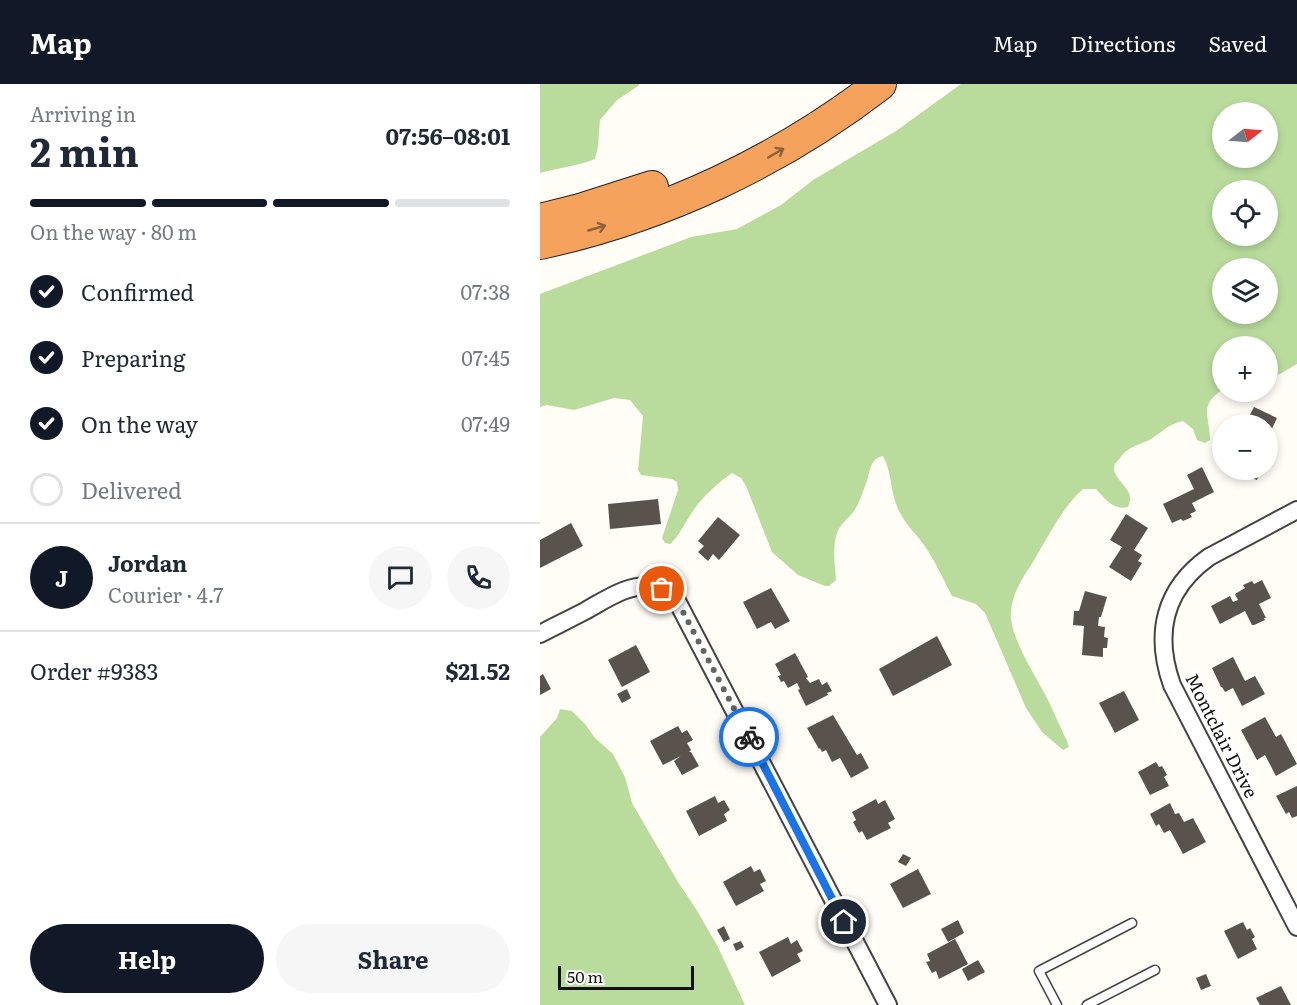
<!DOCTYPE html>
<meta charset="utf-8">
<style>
body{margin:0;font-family:Literata,serif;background:#f6f6f7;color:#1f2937;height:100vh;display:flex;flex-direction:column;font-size:22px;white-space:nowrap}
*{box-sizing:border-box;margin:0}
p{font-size:20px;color:#747a83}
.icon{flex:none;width:33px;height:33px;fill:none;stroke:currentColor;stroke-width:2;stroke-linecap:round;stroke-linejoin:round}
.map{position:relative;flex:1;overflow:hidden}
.side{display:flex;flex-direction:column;background:#fff;width:540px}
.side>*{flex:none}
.needle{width:39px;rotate:73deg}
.fabs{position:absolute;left:672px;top:18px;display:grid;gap:12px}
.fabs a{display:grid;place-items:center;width:66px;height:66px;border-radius:50%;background:#fff;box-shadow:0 3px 9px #0003;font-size:30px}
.scale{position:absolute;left:18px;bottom:15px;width:136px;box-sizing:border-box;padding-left:6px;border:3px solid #111;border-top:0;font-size:16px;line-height:21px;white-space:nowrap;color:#111;-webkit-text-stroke:4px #fff;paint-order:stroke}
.pin{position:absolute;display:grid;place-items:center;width:51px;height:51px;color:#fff;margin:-26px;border:3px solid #fff;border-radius:50%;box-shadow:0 2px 6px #0007}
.courier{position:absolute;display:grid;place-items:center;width:60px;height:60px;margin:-30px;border:4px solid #1a73e8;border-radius:50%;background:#fff;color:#222;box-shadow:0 2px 8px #0007}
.overview em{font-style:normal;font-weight:700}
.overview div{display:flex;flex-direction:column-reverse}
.overview{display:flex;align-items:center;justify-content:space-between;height:102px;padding:0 30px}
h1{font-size:39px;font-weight:700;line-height:45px}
.bar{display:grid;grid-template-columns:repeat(4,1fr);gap:9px 6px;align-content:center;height:72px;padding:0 30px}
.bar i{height:8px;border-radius:4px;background:#e0e1e3}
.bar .current{background:#111827}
.bar p{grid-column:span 4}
.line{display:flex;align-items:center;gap:15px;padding:0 30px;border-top:2px solid #e0e1e3}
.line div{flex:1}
.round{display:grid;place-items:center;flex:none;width:63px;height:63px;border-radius:32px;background:#f6f6f7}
ol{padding:0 30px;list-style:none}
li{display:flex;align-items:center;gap:18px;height:66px}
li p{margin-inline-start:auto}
li .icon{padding:6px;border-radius:50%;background:#111827;color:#fff;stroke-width:4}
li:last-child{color:#747a83}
li i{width:33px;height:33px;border:3px solid #e0e1e3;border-radius:50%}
.button{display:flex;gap:12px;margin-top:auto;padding:12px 30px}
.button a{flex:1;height:69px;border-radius:36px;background:#111827;color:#fff;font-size:24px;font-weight:700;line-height:69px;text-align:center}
.button a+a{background:#f6f6f7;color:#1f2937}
header{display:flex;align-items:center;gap:36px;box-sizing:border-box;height:84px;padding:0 30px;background:#111827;color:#fff}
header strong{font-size:28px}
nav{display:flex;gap:33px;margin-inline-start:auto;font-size:21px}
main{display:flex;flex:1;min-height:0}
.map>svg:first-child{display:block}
</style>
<header>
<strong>Map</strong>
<nav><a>Map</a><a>Directions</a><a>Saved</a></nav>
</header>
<main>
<section class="side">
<div class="overview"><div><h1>2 min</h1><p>Arriving in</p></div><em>07:56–08:01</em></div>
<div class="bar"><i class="current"></i><i class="current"></i><i class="current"></i><i></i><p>On the way · 80 m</p></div>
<ol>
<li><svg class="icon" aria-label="check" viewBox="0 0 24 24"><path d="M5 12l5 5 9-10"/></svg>Confirmed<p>07:38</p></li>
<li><svg class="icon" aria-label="check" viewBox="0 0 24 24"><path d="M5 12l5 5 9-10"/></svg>Preparing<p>07:45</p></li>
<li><svg class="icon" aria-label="check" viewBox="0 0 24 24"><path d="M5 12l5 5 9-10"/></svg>On the way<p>07:49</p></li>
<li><i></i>Delivered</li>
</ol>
<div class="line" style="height:108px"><b class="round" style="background:#111827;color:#fff">J</b><div><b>Jordan</b><p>Courier · 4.7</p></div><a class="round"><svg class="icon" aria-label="chat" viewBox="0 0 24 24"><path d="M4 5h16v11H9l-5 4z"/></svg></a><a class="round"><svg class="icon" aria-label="phone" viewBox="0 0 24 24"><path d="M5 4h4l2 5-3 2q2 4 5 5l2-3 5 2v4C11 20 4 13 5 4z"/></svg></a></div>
<div class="line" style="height:78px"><div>Order #9383</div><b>$21.52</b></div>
<div class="button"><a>Help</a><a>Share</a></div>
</section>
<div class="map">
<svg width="757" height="921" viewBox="0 0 757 921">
<rect width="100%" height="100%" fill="#fffdf5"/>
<!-- forest -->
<g fill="#b9dc9c" fill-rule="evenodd">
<path d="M0,0H99L98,2L77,16L60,36L58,62L55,75C37,82 18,84 0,89Z"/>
<path d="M421,0H757V280L738,291L728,295V262H682V306C658,322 670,332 670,356L665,359L657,356L653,345L643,337C627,341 625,346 611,355C598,362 590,361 580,374C577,378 573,381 574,386C578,401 596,405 588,423C574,427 564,414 556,405H543C523,423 512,446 498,469C488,488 473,504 471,527C468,547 491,585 501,603C511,620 518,639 527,657L529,663L523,666L502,648L486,624L445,529L436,520L412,512C404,497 397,481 388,467C379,452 365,441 358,425C350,407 352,388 343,372C328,375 331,390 325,402C322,410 319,420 314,427C308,435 300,440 297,449C292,464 295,481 296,496L289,502H285L258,491L232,468L206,402L201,394L192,389C175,401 160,415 149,433C143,442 139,452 130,460L125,459L122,454L138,406L137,398L132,395L101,391L98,386L103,332L90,316L74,314L34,326L7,321L0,323V210L151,153L197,145L241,121L273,96L356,47ZM682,28H728V74H682ZM682,106H728V152H682ZM728,184V230H682V184Z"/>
<path d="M20,625L32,627L45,640L55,654L73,670L85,693L92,719L138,798L156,825L178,863L205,921H0V653L17,634Z"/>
</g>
<!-- building -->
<g fill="#5a524d">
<path d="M714,323L737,334L728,353V340H705Z"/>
<path d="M662,383L674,408L652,419L656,427L650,430L652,433L643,437L641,435L632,439L623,420L654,405L647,391Z"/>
<path d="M691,386H721L717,396Z"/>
<path d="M118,415L121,440L70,445L68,420Z"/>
<path d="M586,430L608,444L594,466L602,471L598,477L602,479L591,497L569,483L582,463L570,456Z"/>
<path d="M178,433L200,451L179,476L173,470L168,477L158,468L164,462L158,457Z"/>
<path d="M31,439L43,462L0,484V456Z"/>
<path d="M722,496L731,514L719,520L726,534H724L725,536L714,541H712L705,527L680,540L671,522L690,512L693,518L698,516L695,510L705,504L703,501L712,497L714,500Z"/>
<path d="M231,504L250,537L235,545L231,538L217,545L203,518Z"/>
<path d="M545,507L567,513L561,533H559L558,542L565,543L564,553L568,554L567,564H563V573L542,571L544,542L533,541L534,527H539Z"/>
<path d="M397,552L412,581L353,612L339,585Z"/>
<path d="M96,561L110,588L82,603L68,576Z"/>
<path d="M255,569L268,593L266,594L270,599L279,595L282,601L287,598L292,607L287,609L288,611L266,622L258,606L260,605L257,599L248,604L244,597L241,598L238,592L241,591L235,580Z"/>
<path d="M693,573L705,597L715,592L725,610L702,622L693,604L685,608L682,603H681L672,584Z"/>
<path d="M3,590L11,605L0,611V592Z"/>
<path d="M87,605L91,614L82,619L77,610Z"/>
<path d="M584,607L599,636L575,649L559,619Z"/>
<path d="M293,631L317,671L321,669L329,684L311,694L300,674L292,678L286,666L282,668L280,664L279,665L267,644Z"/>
<path d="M725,633L736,653L741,650L757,680L736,692L725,671L717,676L701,646Z"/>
<path d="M138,642L142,649L147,646L153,656L147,659L151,666L149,668H151L159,682L142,691L134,677L141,672L123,681L110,657Z"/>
<path d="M616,678L619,683L622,682L627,691L624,693L629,702L610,711L598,688Z"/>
<path d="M757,702V732L752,734L749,728L746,730L736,712Z"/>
<path d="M175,712L178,719L184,716L190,726L184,730L187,737L159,752L146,727Z"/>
<path d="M336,715L338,720L345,716L355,735L348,739L351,744L327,756L322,747L319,749L313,738L316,736L312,728Z"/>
<path d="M630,719L635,730L639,729L644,738L653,734L666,758L643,770L630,746L624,749L619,740L616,742L610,730Z"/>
<path d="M363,770L371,774L366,782L358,778Z"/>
<path d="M211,782L214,788L220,785L226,797L220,800L224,807L196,822L183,798Z"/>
<path d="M378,785L391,810L363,824L350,800Z"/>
<path d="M418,836L424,849L408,858L401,845Z"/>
<path d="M703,838L707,846L710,844L715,853L712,855L717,865L698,875L684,847Z"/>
<path d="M184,842L190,855L184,858L177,846Z"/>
<path d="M248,853L251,860L257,856L263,867L257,870L261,877L232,893L219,868Z"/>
<path d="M415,855L428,880L399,895L396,887L392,889L386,878L390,877L387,870Z"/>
<path d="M201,857L204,863L196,867L193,860Z"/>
<path d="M438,876L445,888L428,897L422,885Z"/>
<path d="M666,890L671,902L661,906L656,894Z"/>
<path d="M741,902L751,921H720L716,914Z"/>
</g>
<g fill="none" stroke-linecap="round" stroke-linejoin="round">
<defs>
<g id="lane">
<path d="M517,921L499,887L592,839"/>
<path d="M547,921L615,886"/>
</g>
<g id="street">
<path d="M757,426L669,473C624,505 614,550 632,601L757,843"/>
<path d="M0,550C15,542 30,535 45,527C65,516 90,498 114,503C124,505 130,510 137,517L348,921"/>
</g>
<g id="highway">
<path d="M0,136L40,126L112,103"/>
<path d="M0,159C124,132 240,77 340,0"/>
</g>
</defs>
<!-- lane casing -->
<use href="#lane" stroke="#444" stroke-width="11"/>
<!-- street casing -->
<use href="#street" stroke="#444" stroke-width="20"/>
<!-- highway casing -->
<use href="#highway" stroke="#222" stroke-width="34"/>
<!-- lane -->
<use href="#lane" stroke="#fff" stroke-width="8"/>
<!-- street -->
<use href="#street" stroke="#fff" stroke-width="16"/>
<!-- highway -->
<use href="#highway" stroke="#f5a25d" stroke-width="32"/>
</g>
<!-- one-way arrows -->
<defs><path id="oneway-shaft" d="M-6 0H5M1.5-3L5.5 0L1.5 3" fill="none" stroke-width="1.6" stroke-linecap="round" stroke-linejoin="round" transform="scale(1.5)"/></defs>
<g stroke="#8e613b">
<use href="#oneway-shaft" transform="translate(236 69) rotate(-30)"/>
<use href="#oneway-shaft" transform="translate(57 144) rotate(-16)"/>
</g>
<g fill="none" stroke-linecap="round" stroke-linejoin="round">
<!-- done -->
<path stroke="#646461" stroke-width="6" stroke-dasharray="0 10.8" d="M122,505C131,511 137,517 142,526L209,653"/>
<!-- route -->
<path stroke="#1a73e8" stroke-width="8" d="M209,653L304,838"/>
</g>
<g text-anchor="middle" stroke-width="6" stroke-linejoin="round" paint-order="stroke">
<!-- street labels -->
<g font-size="18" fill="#111" stroke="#fff">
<text transform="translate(681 652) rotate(63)" y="6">Montclair Drive</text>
</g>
</g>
</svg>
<div class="fabs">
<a><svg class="needle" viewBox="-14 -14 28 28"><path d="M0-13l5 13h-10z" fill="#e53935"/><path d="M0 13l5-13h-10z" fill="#747a83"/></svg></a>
<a><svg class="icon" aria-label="locate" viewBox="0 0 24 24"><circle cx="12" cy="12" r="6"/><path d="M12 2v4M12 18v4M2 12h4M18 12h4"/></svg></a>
<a><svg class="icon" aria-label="layers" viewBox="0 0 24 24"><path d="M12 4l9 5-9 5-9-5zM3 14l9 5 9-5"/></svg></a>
<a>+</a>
<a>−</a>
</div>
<div class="scale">50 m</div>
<div class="pin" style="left:122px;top:505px;background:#ea580c"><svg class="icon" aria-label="bag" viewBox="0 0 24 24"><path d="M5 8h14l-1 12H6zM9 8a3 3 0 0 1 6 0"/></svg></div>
<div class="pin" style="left:304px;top:838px;background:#1f2937"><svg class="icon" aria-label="home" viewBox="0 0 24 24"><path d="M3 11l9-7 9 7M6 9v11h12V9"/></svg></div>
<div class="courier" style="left:209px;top:653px"><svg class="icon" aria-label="bike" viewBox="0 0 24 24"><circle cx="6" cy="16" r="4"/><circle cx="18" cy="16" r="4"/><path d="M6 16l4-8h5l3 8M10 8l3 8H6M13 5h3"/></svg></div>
</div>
</main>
